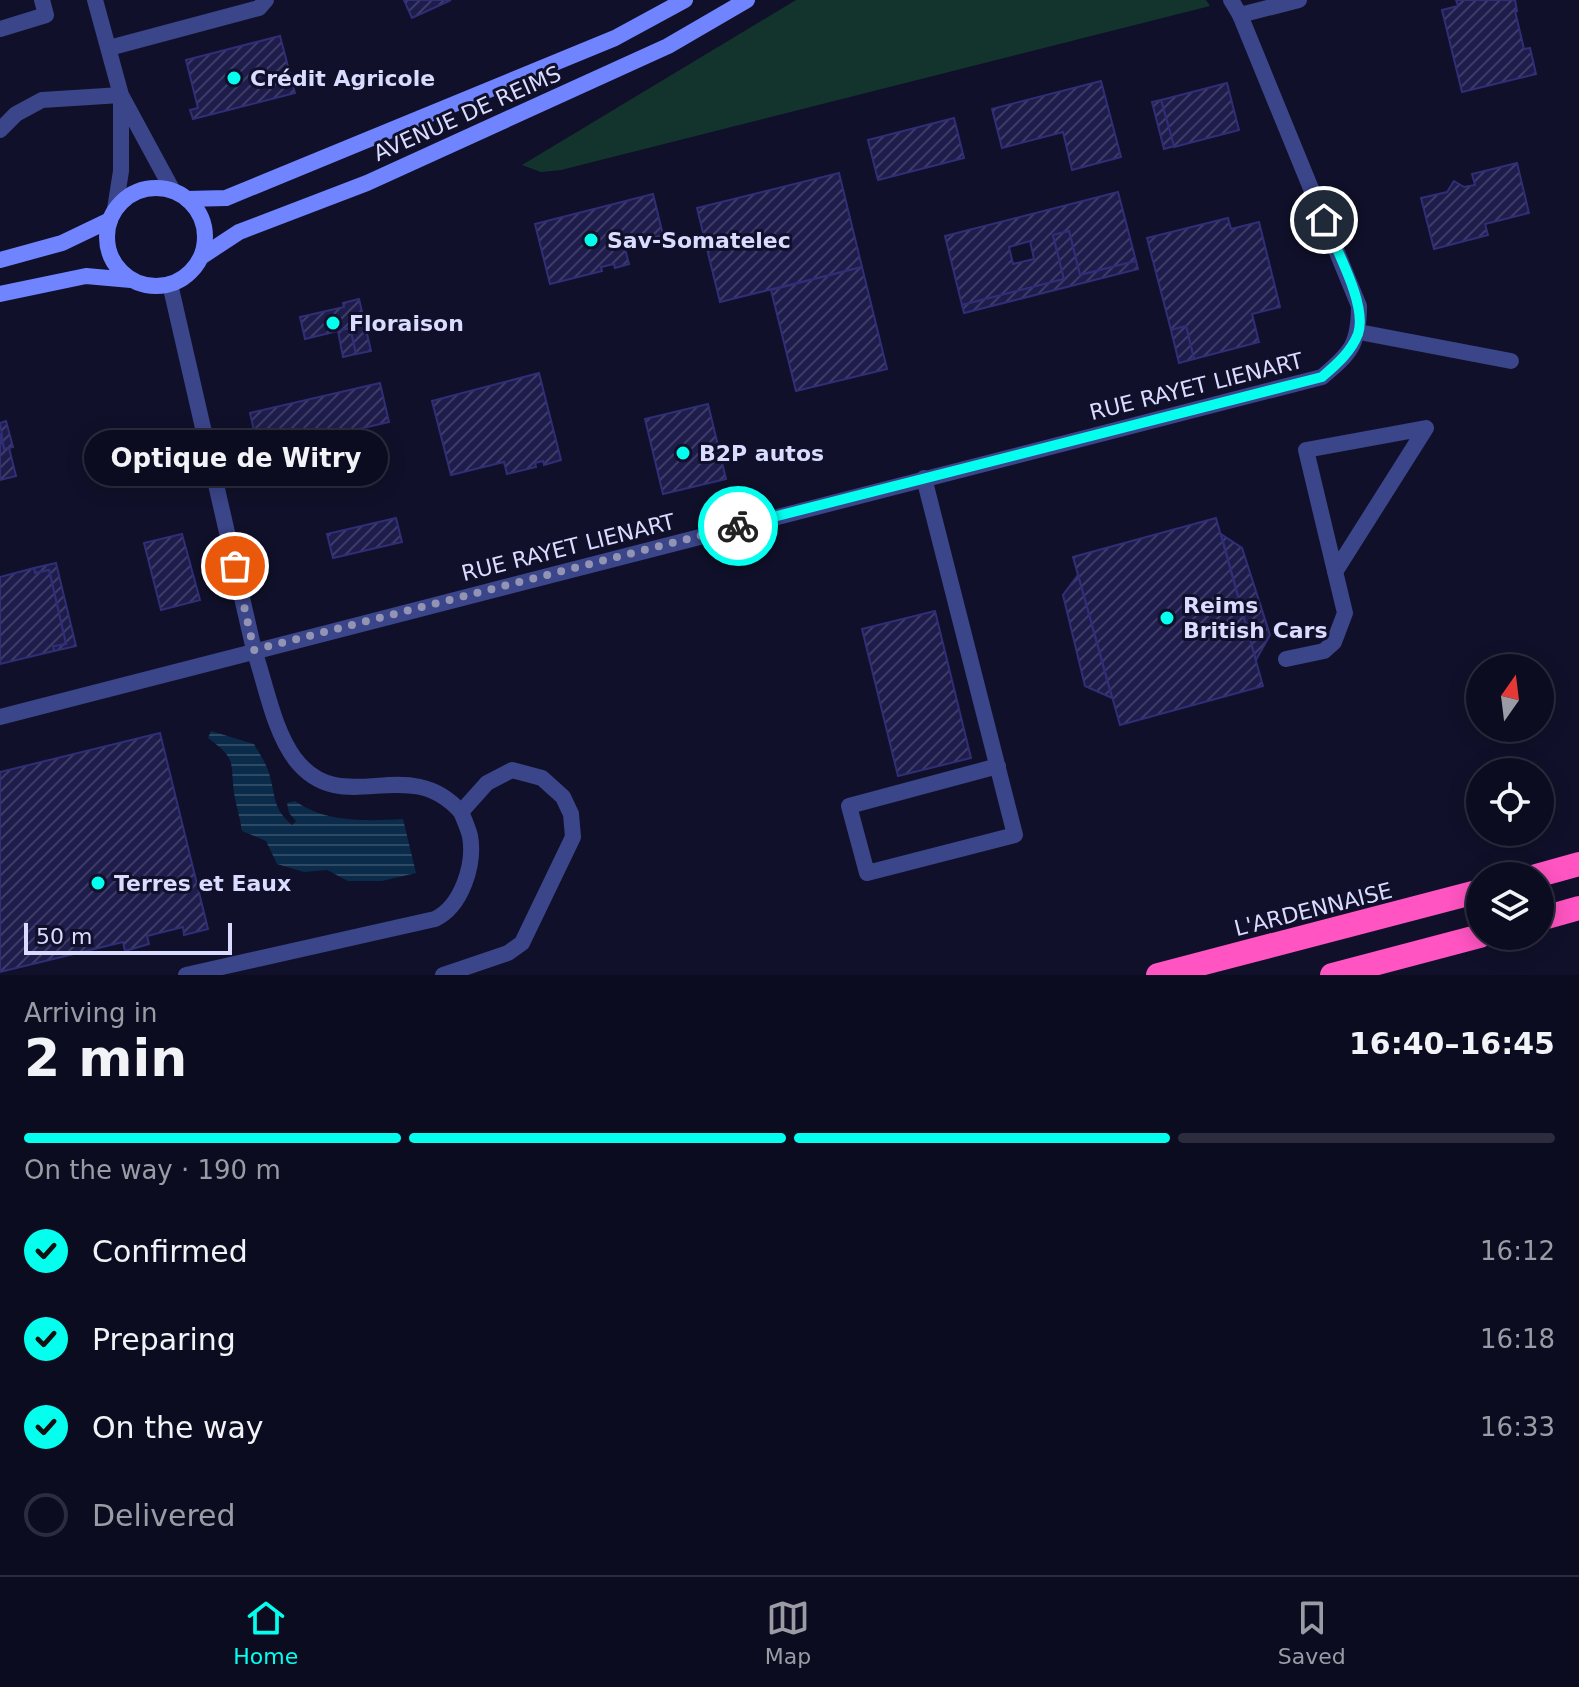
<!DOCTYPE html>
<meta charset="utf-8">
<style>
body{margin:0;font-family:"DejaVu Sans",sans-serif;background:#1a1a2d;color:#f1f3f6;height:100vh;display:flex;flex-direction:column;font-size:30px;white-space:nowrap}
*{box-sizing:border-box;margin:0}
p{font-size:26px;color:#9a9ba5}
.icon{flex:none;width:44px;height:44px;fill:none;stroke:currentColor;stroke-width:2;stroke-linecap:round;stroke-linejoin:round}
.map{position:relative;height:975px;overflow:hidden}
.side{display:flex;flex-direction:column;background:#0c0c20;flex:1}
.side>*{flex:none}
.needle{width:52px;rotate:14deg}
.fabs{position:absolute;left:1466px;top:654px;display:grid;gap:16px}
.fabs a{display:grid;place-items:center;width:88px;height:88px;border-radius:50%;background:#0c0c20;box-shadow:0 4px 20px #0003,0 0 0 2px #2c2c3e;font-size:40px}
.scale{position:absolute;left:24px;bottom:20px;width:208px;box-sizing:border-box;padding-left:8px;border:4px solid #d9dbff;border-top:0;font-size:22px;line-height:28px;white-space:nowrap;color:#d9dbff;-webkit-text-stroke:6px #10102a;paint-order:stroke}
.pin{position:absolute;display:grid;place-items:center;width:68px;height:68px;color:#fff;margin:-34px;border:4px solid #fff;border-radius:50%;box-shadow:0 2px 8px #0007}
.courier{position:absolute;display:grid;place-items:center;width:80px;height:80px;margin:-40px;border:6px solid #05ffef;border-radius:50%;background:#fff;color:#222;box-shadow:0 2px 10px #0007}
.bubble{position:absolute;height:56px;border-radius:28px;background:#0c0c20;box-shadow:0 4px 20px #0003,0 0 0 2px #2c2c3e;font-size:26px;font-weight:700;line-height:56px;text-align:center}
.overview em{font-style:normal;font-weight:700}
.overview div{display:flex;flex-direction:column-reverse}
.overview{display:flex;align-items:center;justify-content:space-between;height:136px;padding:0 24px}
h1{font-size:52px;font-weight:700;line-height:60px}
.bar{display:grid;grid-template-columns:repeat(4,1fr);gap:12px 8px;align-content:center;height:96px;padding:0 24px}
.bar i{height:10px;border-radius:6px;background:#2c2c3e}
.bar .on{background:#05ffef}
.bar p{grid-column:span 4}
ol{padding:0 24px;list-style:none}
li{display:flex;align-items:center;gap:24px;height:88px}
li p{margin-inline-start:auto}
li .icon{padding:8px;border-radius:50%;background:#05ffef;color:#111;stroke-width:4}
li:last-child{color:#9a9ba5}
li i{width:44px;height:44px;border:4px solid #2c2c3e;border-radius:50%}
.tabs{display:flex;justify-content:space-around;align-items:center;height:112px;border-top:2px solid #2c2c3e;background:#0c0c20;font-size:22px;color:#9a9ba5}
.tabs a{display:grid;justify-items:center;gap:4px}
.tabs .on{color:#05ffef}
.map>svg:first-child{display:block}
</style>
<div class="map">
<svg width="1579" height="975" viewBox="0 0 1579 975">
<defs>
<pattern id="water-rules" width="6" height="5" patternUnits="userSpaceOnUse" patternTransform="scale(2)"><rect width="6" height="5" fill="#0a2b49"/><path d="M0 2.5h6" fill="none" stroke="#2d4964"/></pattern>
<pattern id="building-hatch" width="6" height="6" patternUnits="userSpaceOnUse" patternTransform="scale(2)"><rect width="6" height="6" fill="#1e1c4b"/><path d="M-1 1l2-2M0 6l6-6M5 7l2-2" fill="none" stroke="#3e3c66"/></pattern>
</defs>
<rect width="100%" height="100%" fill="#10102a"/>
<!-- green -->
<path fill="#13342d" d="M796,0H1206L1210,6L561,170L541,172L522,165Z"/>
<!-- water -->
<path fill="url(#water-rules)" d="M211,731L254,744C259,753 266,763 269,773C276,796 272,808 292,825L296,821L289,813L287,803L295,801C326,823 366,821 403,819L416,873L382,881H348L327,870L304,872L277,864L266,841L242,831C240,818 236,805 234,793C230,760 237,760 208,738Z"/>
<!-- building -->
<g fill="url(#building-hatch)" stroke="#302e77" stroke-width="2" fill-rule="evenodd">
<path d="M404,0H451L412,18Z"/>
<path d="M1456,0H1515L1517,11H1515L1524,49L1530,48L1536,74L1462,92L1442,10L1458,6Z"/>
<path d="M280,36L295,93L193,119L190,110L198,108L186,60Z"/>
<path d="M1101,81L1121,157L1072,170L1063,132L1002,148L992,109Z"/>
<path d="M1227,83L1239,130L1174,147L1161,100Z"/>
<path d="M1161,100L1174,146L1164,149L1152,102Z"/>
<path d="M954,118L964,158L878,180L868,140Z"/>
<path d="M1517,163L1529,213L1485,224L1488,235L1434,249L1421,198L1447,192L1454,181L1464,187L1475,185L1472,174Z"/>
<path d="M839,173L862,267L720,302L697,208Z"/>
<path d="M1118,192L1136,261L1080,275L1069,231L1053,235L1064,279L962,305L945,236ZM1030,241L1034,259L1013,264L1009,247Z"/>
<path d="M653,194L663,235L624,245L629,264L615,268L614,264L601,267L602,271L550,284L535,224Z"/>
<path d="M1228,218L1231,229L1259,222L1280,307L1252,314L1259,342L1194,359L1186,326L1171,330L1147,238Z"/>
<path d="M1069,231L1080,275L1136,261L1138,269L964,313L962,305L1064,279L1053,235Z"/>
<path d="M862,267L887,369L796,391L771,290Z"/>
<path d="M359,299L371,351L356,354L350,328L305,339L300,317L344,307L343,303Z"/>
<path d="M1186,326L1194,359L1179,363L1171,330Z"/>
<path d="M350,328L356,354L343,357L338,331Z"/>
<path d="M539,373L561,460L544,465L543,461L535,463L536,467L507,474L504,462L451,475L432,401Z"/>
<path d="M380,383L389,422L259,452L250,413Z"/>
<path d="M708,404L726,479L663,494L645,419Z"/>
<path d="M6,421L13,447L4,449L0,423Z"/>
<path d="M0,433L4,449L9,448L16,476L0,480Z"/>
<path d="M396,518L402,542L333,558L327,534Z"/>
<path d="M1216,518L1263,686L1120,725L1073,557Z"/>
<path d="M182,534L200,600L161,610L144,543Z"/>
<path d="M1221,534L1242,548L1270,635L1256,660Z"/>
<path d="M56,563L76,646L54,651L53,646L66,644L49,570L35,573L34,568Z"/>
<path d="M34,568L35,573L49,570L66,644L53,646L54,651L0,664V577Z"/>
<path d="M1078,575L1112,698L1085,686L1063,595Z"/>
<path d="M935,611L971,758L898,776L862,629Z"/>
<path d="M160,733L208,929L184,935L183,927L147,936L149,944L125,951L123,942L0,972V772Z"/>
</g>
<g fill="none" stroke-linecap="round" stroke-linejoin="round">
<!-- service -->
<g stroke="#3b4589" stroke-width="16">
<path d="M0,29L46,15L42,0"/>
<path d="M1359,332L1511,361"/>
<path d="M924,478L1015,835L867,873L849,806L998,766"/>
<path d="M254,650C266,685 273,729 295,759C343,821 407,751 461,812"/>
<path d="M1286,659L1324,651L1334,642L1345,613L1306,450L1426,428L1335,572"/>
<path d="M186,975L435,919C462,906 475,864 470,836C468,828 464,819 461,812L487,783L512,770L542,778L563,797L571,814L573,837L522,943L508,953L443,975"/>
</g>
<!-- minor -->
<g stroke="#3b4589" stroke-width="16">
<path d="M95,0L121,95L173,191"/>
<path d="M1240,15L1299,0"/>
<path d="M109,48L259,8L266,0"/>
<path d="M0,130L16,114L42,100L121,95"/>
<path d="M115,209L121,171V101"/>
<path d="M170,284L254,650"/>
<path d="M0,717L1322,377C1351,353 1359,344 1359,306L1240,15L1231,0"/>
</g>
<!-- secondary -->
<g stroke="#7084ff" stroke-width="16">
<circle cx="156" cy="237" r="49"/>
<path d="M187,199L226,198L615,38L685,0"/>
<path d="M201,257L239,232L367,183L668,46L747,0"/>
<path d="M0,260L62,243L110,220"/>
<path d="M0,294L86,276L131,280"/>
</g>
<!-- motorway -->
<g stroke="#ff54c2" stroke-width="24">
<path d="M1536,876L1579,864"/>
<path d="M1540,919L1579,908"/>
<path d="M1158,975L1480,891"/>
<path d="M1332,975L1480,936"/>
</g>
</g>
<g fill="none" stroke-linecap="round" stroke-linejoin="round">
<!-- done -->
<path stroke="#9394b4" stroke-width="8" stroke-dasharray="0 14.4" d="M235,566L254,650L738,526"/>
<!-- route -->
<path stroke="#05ffef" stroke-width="10" d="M738,526L1322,377C1337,364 1351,352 1358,334C1368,305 1335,248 1324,220"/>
</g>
<!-- markers -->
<g fill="#05ffef" stroke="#10102a" stroke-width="3">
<circle cx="234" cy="78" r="8"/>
<circle cx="591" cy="240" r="8"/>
<circle cx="333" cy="323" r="8"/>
<circle cx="683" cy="453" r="8"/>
<circle cx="1167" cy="618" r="8"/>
<circle cx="98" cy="883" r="8"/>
</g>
<g text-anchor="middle" stroke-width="6" stroke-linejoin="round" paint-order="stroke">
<!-- poi labels -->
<g font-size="22" font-weight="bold" fill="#d9dbff" stroke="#10102a" text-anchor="start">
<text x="250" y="86">Crédit Agricole</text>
<text x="607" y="248">Sav-Somatelec</text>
<text x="349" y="331">Floraison</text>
<text x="699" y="461">B2P autos</text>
<text x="1183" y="613">Reims<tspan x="1183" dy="25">British Cars</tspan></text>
<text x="114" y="891">Terres et Eaux</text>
</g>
<!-- street labels -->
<g font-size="22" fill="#d9dbff" stroke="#10102a">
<text transform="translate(467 113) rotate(-24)" y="8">AVENUE DE REIMS</text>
<text transform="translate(1196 386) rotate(-14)" y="8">RUE RAYET LIENART</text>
<text transform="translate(568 547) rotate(-14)" y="8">RUE RAYET LIENART</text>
<text transform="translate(1313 909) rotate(-14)" y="8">L'ARDENNAISE</text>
</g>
</g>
</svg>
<div class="fabs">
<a><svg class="needle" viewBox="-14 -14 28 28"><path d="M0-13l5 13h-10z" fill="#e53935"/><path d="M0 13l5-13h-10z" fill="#9a9ba5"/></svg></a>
<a><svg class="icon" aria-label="locate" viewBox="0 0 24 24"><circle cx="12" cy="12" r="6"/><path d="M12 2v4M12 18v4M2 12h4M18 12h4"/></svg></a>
<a><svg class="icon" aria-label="layers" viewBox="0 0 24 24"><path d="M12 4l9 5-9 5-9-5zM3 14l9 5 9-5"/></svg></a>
</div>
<div class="scale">50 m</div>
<div class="pin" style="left:235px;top:566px;background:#ea580c"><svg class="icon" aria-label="bag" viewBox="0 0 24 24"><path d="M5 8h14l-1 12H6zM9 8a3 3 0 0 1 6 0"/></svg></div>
<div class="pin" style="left:1324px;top:220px;background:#1f2937"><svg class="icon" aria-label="home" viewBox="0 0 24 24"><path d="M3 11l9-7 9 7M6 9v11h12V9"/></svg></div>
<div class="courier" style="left:738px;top:526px"><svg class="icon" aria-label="bike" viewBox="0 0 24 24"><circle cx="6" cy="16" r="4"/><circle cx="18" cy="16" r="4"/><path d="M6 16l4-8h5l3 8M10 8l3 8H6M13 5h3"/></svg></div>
<div class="bubble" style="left:84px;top:430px;width:304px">Optique de Witry</div>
</div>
<section class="side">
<div class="overview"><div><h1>2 min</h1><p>Arriving in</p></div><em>16:40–16:45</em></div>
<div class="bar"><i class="on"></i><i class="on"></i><i class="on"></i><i></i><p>On the way · 190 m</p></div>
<ol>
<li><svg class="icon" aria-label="check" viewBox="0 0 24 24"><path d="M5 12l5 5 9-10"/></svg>Confirmed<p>16:12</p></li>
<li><svg class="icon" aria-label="check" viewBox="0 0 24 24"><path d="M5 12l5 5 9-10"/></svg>Preparing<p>16:18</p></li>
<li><svg class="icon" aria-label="check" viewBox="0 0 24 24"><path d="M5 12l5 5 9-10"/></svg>On the way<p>16:33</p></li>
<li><i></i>Delivered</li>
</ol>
</section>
<nav class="tabs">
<a class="on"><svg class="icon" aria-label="home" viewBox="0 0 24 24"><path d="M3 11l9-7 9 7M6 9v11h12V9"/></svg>Home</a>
<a><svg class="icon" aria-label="map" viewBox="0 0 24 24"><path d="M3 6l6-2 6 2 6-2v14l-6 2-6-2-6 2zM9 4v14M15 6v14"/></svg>Map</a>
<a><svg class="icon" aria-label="saved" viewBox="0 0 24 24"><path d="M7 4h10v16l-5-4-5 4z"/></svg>Saved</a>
</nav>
